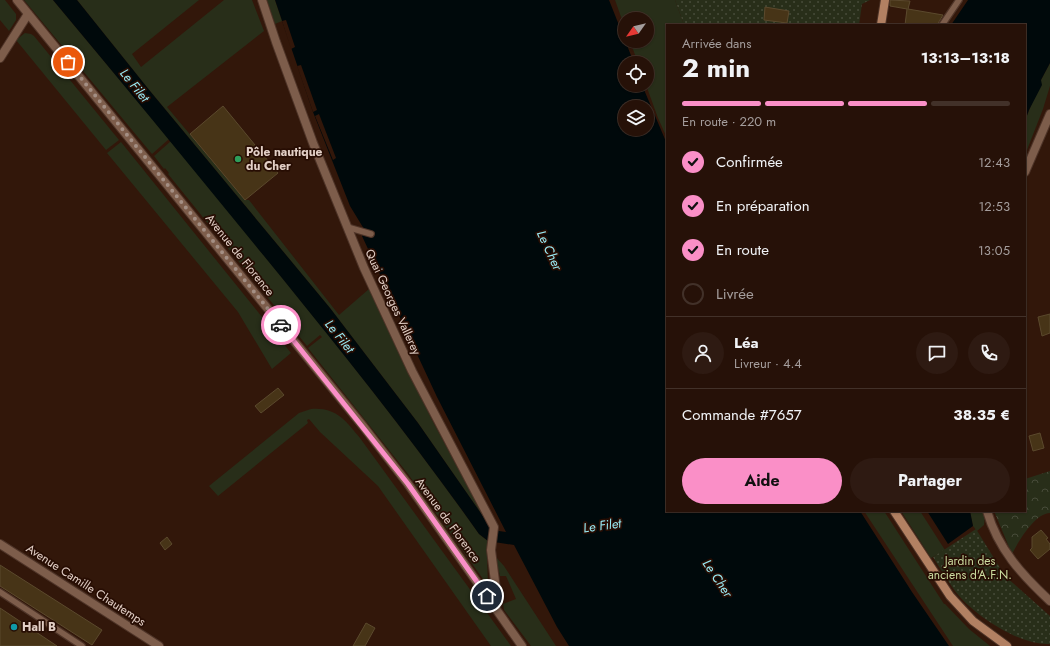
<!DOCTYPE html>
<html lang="fr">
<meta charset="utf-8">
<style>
body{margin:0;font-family:Jost,sans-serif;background:#2e1a12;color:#f1f3f6;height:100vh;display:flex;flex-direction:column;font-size:15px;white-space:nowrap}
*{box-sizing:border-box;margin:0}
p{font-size:13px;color:#a49d9c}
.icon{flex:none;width:22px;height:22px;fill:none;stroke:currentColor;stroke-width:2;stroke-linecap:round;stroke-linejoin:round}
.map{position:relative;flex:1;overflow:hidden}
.side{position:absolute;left:666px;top:24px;width:360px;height:488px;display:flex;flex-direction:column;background:#261108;border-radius:0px;box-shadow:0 1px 3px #0004,0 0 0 1px #423129}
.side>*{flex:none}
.needle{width:26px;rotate:236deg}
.buttons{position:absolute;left:618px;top:12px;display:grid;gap:8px}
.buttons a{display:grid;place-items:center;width:36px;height:36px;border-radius:50%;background:#261108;box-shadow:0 1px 3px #0004,0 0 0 1px #423129;font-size:20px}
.pin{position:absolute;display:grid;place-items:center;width:34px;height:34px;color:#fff;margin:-17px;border:2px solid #fff;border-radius:50%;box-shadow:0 1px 4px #0007}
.courier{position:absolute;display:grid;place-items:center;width:40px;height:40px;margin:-20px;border:3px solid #fa8fc7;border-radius:50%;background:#fff;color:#222;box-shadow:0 1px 5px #0007}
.summary em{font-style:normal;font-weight:700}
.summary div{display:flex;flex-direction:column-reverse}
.summary{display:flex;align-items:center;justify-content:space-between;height:68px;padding:0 16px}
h1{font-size:26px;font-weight:700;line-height:30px}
.bar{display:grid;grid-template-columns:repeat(4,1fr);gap:6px 4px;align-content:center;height:48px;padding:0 16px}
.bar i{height:5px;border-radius:3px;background:#423129}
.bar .on{background:#fa8fc7}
.bar p{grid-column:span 4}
.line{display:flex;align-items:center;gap:10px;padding:0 16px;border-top:1px solid #423129}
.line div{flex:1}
.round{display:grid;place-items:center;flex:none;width:42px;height:42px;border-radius:21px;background:#2e1a12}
ol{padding:0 16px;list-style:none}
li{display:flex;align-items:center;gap:12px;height:44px}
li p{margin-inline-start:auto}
li .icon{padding:4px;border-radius:50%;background:#fa8fc7;color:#111;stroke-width:4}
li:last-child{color:#a49d9c}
li i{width:22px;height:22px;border:2px solid #423129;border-radius:50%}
.primary-button{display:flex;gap:8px;margin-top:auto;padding:8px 16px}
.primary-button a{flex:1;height:46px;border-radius:24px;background:#fa8fc7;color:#111;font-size:16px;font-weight:700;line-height:46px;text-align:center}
.primary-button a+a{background:#2e1a12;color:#f1f3f6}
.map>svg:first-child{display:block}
</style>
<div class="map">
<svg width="1050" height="646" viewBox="0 0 1050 646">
<defs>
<pattern id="forest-crowns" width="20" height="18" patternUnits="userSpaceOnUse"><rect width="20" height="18" fill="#282e19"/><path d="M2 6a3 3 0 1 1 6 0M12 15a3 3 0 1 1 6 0" fill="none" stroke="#474b39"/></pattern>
<pattern id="park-dots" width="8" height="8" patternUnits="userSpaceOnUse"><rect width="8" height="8" fill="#282e19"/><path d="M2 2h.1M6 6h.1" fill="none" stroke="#474b39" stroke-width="1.8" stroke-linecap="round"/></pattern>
</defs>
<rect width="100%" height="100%" fill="#32170a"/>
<!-- grass -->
<g fill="#282e19">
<path d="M0,0H5L16,14V20L9,31L0,20Z"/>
<path d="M24,0H53L169,139L152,154Z"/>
<path d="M77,0H199L132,54L141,67L224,0H252L264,31L167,107L245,200H249L339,315L369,289L432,420L487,522L418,423L330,308L150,91Z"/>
<path d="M267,0H275L282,21L275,24Z"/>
<path d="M615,0H675L684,25H667V138L658,118L646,85H647V63H638L630,41H647V19H625V28Z"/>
<path d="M25,33L31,34L34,36L119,140L106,150L16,40Z"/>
<path d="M1050,63V86L1043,109L1025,155V121L1041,80Z"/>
<path d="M171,141C276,271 383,398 479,534L488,541L487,556L488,586L408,474L308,348L322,337L320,335L307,346L168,174L169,173L165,168L164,169L154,156Z"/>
<path d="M121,142L291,353L272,369L238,312L107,153Z"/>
<path d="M311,409C336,407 345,420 360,438L511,646H491L378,486L320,432L309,419L307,420L308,423L218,496L209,486L299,413Z"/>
<path d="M864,511H884L944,604H945L969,629L990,646H953Z"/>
<path d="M901,511H920L945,550L931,558Z"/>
<path d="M970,511H983L985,516L984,525L977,531L973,526Z"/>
<path d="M495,556L504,566L556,646H531L504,610L503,604L516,599L506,576H500Z"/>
</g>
<!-- forest -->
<path fill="url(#forest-crowns)" d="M1050,471V513C1035,513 1018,542 1012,554L994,511H1025V479Z"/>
<!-- park -->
<g fill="url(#park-dots)">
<path d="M675,0H870L862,4L859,25H684Z"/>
<path d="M976,529L1005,576L1050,616V644C1020,646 972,614 955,591C947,580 940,568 933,557Z"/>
</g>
<!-- water -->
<g fill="#00090b" fill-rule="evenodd">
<path d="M53,0H77L150,91L330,308L418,423L487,522L499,531L506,532L437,397L362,236L364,229L350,206L313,112L275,0H609L634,63H625V85H642L667,144V511H860L912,592L949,646H569L557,627L514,545L488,541L479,534C417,446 350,362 282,278C206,185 130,92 53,0ZM625,107H647V129H625Z"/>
<path d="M968,0H1050V63L1041,80L1042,85L1029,110L1025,121V25H951Z"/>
<path d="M927,511H970L973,526L948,544Z"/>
</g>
<!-- pier -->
<g fill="#32170a">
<path d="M286,20L295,47L291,49L282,21Z"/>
<path d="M301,65L317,110L313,112L297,66Z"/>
<path d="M319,114L336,158L333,160L315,116Z"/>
</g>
<!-- building -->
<g fill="#473417" stroke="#5b492d">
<path d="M890,0L910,1L908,9L943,15L937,25H905L907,9L890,6Z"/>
<path d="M765,7L789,11L787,23L764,20Z"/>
<path d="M223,106L278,173L245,200L190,134Z"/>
<path d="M1050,314V333L1042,336L1038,317Z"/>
<path d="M278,388L284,395L261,413L255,406Z"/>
<path d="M1040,433L1044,448L1033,451L1029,436Z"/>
<path d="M1041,530L1048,538L1046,539L1050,544V549L1038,559L1030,550L1032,548V537Z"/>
<path d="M167,537L172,544L165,550L160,543Z"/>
<path d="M0,565L102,630L92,645L0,586Z"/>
<path d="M0,608L57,646H0Z"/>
<path d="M366,623L375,628L365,646H353Z"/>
</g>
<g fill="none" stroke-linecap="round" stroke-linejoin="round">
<defs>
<g id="lane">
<path d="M942,25L959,0"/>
<path d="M347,227L371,234"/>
<path d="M0,592L82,646"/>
</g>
<g id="street">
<path d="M17,0L363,426L408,484L522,646"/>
<path d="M262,0L276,42L313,143L364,268L412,371L494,527L491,550L497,597L496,609"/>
<path d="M0,58L28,14"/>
<path d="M1025,172L1050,114"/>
<path d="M987,511C998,549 1022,575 1050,601"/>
<path d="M0,544L159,646"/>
</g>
<g id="secondary">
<path d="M881,25L885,0"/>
<path d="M894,511L950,596L973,621L1007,646"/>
</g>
</defs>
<!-- lane casing -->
<use href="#lane" stroke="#4e3428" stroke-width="8"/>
<!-- street casing -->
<use href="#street" stroke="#4e3428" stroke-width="10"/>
<!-- secondary casing -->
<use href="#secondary" stroke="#4e3428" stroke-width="10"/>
<!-- lane -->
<use href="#lane" stroke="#7d5d4b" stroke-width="5.5"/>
<!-- street -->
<use href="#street" stroke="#7d5d4b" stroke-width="8"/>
<!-- secondary -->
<use href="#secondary" stroke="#b28062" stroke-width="8"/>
</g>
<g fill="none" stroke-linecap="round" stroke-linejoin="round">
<!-- done -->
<path stroke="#a48f84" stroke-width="4" stroke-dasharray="0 7.2" d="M68,62L281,325"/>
<!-- route -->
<path stroke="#fa8fc7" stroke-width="5" d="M281,325L408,484L487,596"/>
</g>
<!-- markers -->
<circle fill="#2e9e5b" stroke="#270d03" stroke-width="1.5" cx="238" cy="159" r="4"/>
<circle fill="#0f9aa8" stroke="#270d03" stroke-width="1.5" cx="14" cy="627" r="4"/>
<g text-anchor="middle" stroke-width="3.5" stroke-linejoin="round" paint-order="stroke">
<!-- poi labels -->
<g font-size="12" font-weight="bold" fill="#e2cfc6" stroke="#270d03" text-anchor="start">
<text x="246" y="156">Pôle nautique<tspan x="246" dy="14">du Cher</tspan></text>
<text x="22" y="631">Hall B</text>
</g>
<!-- street labels -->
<g font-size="12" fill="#e2cfc6" stroke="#270d03">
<text transform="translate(240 255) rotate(51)" y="4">Avenue de Florence</text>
<text transform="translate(393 302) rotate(65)" y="4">Quai Georges Vallerey</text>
<text transform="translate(448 520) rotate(54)" y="4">Avenue de Florence</text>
<text transform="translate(86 585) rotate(33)" y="4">Avenue Camille Chautemps</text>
</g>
<!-- park labels -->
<g font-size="12" fill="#cbdca0" stroke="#270d03">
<text x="970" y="565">Jardin des<tspan x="970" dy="14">anciens d'A.F.N.</tspan></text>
</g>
<!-- water labels -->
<g font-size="13" font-style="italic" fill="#99ebf5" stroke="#270d03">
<text transform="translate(135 85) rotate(51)" y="5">Le Filet</text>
<text transform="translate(550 250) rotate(65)" y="5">Le Cher</text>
<text transform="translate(340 336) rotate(51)" y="5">Le Filet</text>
<text transform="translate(602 525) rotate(-8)" y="5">Le Filet</text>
<text transform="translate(718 578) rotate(56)" y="5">Le Cher</text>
</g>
</g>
</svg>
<div class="buttons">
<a><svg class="needle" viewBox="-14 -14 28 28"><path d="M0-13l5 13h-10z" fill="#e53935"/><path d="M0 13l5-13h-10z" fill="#a49d9c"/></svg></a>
<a><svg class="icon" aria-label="locate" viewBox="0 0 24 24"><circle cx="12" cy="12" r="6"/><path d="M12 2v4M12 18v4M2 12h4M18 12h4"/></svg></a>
<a><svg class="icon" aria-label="layers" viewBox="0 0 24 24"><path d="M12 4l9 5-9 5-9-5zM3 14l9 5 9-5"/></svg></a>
</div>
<div class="pin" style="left:68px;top:62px;background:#ea580c"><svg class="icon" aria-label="bag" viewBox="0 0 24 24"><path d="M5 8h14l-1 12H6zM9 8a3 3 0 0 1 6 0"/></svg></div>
<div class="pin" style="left:487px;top:596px;background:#1f2937"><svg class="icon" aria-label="home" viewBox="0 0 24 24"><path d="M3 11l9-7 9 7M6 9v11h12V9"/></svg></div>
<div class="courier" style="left:281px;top:325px"><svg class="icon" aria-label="car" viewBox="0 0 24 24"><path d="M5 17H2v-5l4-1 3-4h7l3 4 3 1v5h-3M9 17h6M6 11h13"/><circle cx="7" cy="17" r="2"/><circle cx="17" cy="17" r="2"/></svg></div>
<section class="side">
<div class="summary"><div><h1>2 min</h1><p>Arrivée dans</p></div><em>13:13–13:18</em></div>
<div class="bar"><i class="on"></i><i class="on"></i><i class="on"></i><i></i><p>En route · 220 m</p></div>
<ol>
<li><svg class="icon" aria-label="check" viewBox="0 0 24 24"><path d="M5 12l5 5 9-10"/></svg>Confirmée<p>12:43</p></li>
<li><svg class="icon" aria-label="check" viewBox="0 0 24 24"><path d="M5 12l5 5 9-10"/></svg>En préparation<p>12:53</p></li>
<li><svg class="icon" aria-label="check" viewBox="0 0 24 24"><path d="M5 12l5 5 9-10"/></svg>En route<p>13:05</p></li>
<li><i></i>Livrée</li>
</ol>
<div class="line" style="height:72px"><a class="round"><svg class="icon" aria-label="person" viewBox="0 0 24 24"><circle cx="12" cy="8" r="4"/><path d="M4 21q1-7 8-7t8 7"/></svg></a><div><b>Léa</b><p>Livreur · 4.4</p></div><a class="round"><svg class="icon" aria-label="chat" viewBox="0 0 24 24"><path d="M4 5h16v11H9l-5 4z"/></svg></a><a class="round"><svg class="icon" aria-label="phone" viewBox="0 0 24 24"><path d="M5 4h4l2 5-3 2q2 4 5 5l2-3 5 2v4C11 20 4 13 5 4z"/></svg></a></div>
<div class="line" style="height:52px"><div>Commande #7657</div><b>38.35 €</b></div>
<div class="primary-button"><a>Aide</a><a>Partager</a></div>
</section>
</div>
